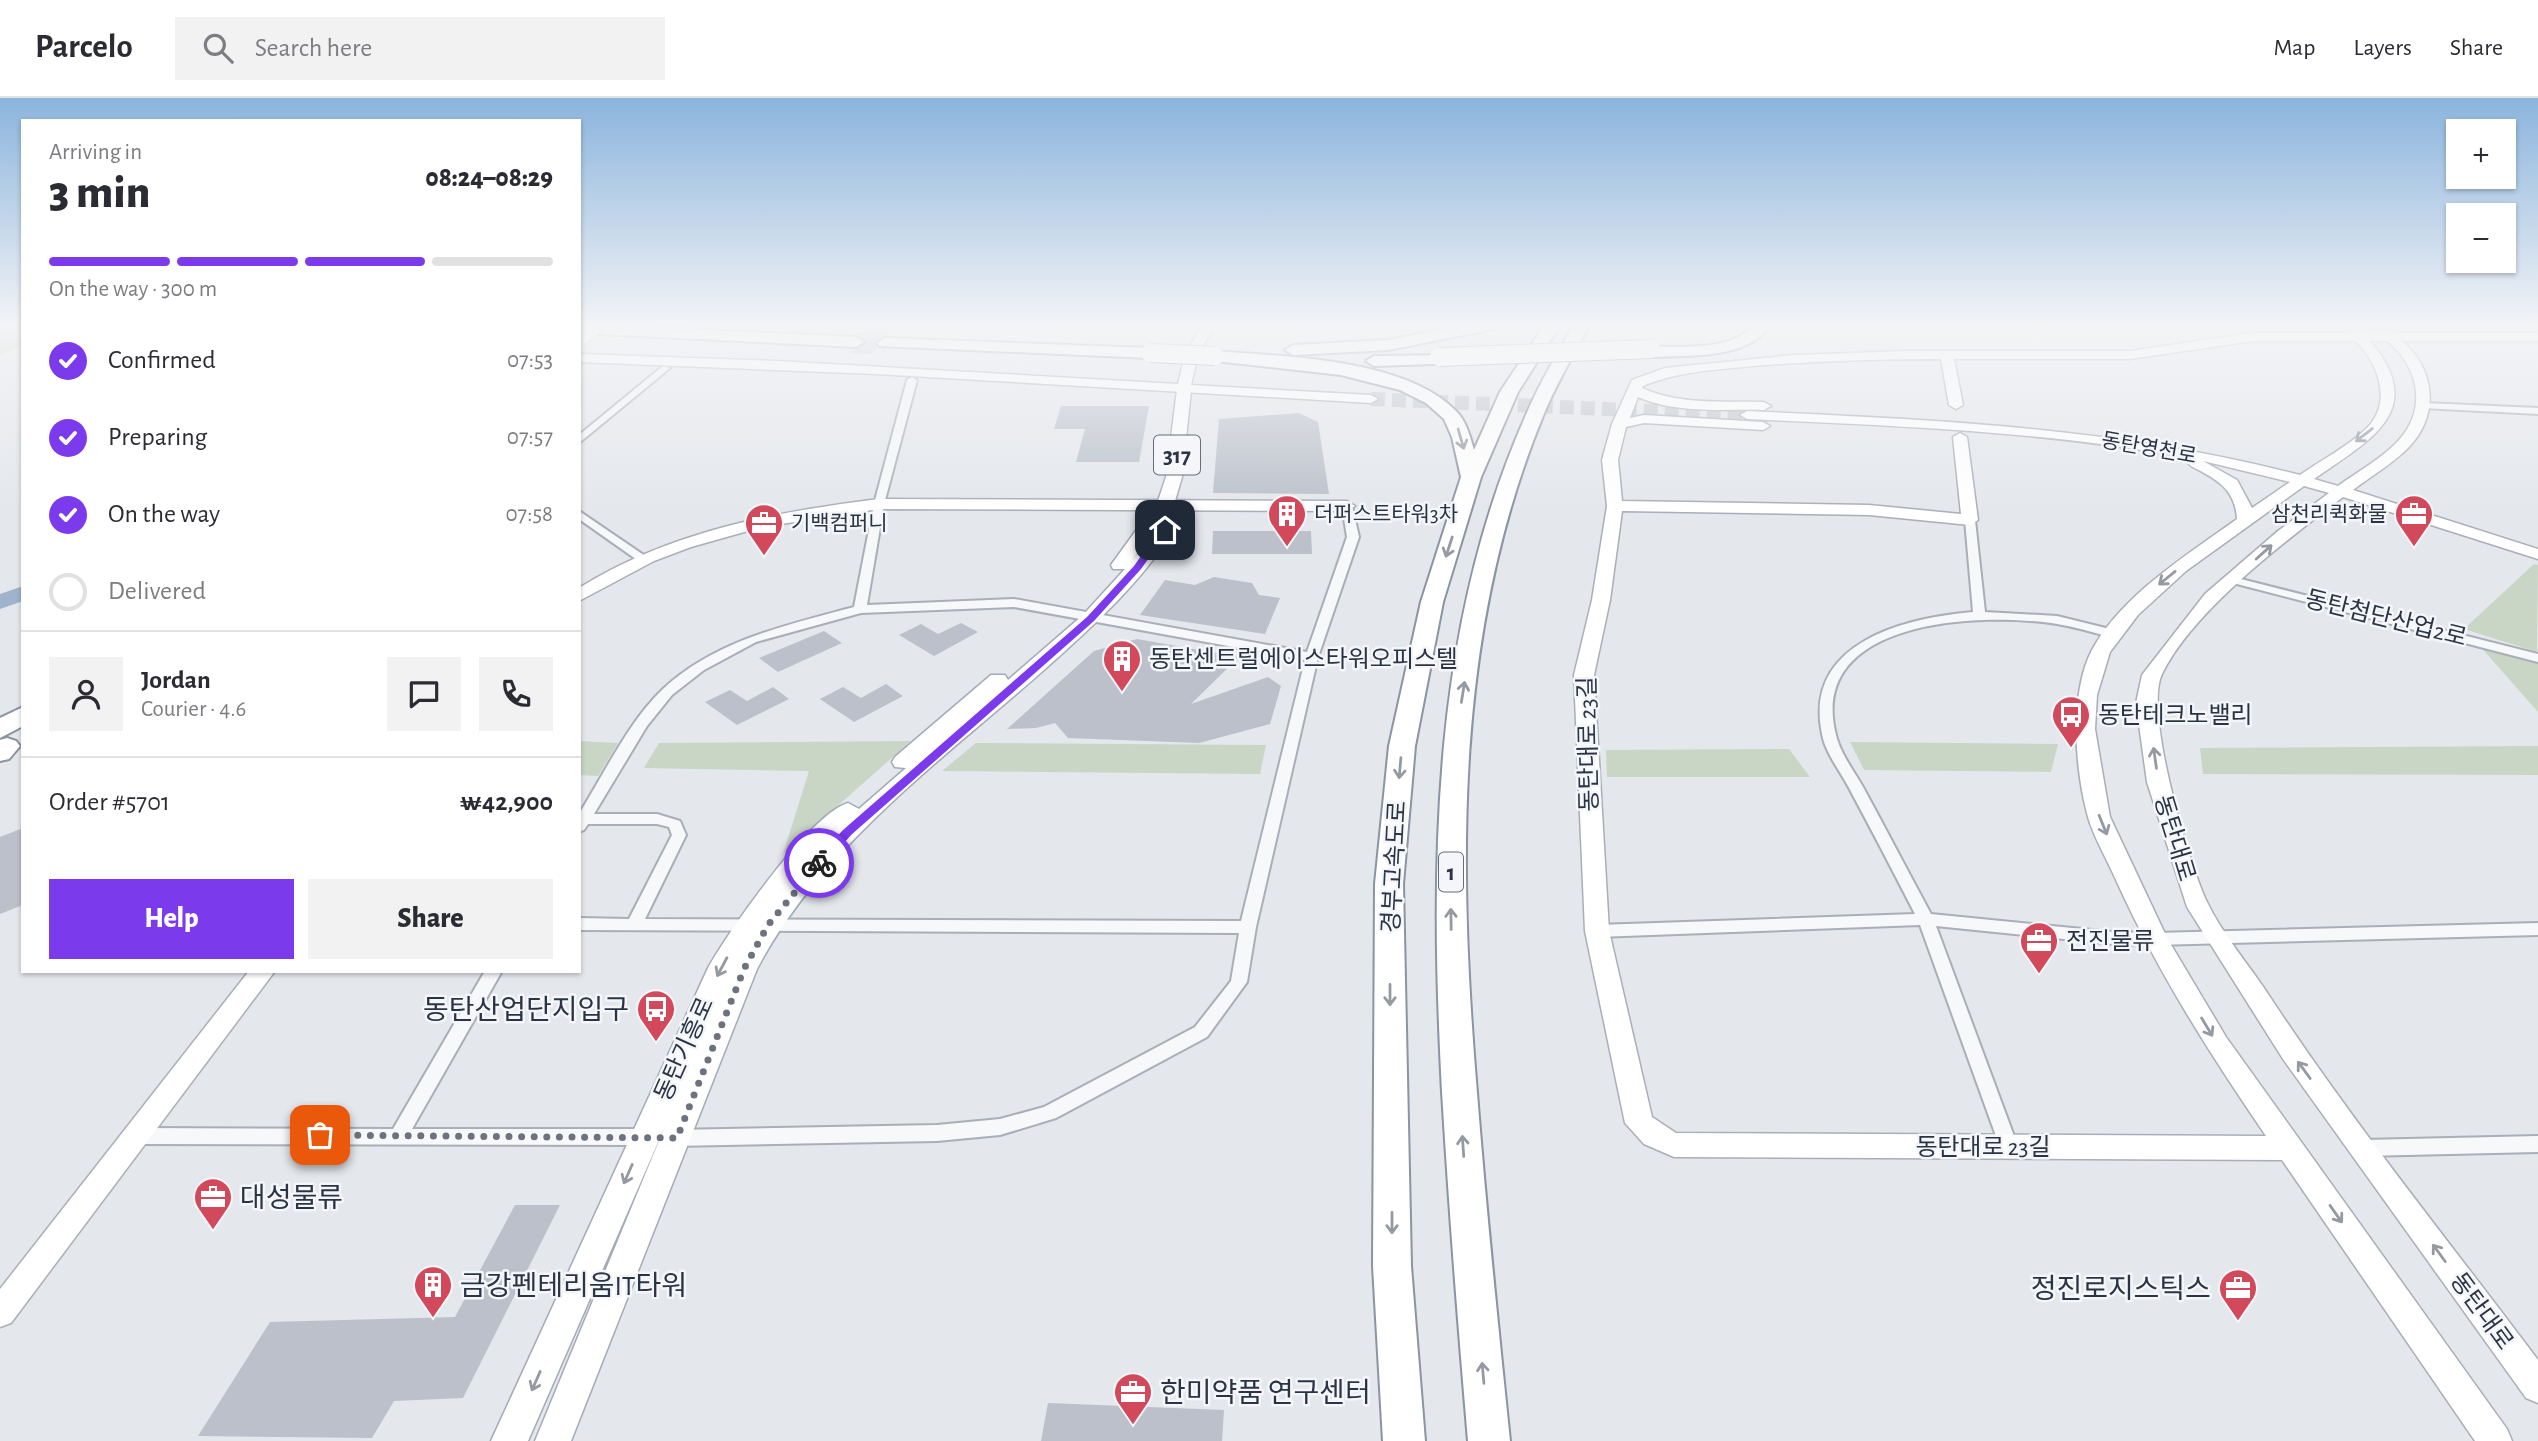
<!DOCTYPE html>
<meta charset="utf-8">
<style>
body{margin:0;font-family:"Alegreya Sans","Noto Sans KR",sans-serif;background:#f2f2f3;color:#2b2b33;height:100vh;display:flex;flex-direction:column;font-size:26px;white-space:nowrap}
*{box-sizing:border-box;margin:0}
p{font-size:23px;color:#7c7c81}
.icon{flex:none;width:38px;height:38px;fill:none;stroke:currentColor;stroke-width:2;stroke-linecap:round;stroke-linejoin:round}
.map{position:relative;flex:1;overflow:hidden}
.panel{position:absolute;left:21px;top:21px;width:560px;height:854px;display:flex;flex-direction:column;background:#fff;border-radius:0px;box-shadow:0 2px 5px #0004}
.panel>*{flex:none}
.tools{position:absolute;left:2446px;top:21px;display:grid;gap:14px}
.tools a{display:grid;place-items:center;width:70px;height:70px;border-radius:0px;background:#fff;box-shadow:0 2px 5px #0004;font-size:35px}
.pin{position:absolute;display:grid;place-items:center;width:60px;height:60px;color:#fff;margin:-30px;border-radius:14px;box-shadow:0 4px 10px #0006}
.courier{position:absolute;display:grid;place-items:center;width:70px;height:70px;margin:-35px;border:5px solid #7c3aed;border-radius:50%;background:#fff;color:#222;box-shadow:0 2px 9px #0007}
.summary em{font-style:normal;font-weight:800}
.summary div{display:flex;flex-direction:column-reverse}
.summary{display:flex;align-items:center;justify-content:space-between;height:119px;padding:0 28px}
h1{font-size:46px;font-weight:800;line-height:52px}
.bar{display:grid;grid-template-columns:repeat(4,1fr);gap:10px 7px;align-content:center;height:84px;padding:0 28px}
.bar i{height:9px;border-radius:5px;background:#e1e1e2}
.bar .current{background:#7c3aed}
.bar p{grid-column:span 4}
.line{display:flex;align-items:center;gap:18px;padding:0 28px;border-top:2px solid #e1e1e2}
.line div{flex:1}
.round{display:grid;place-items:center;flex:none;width:74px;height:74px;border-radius:0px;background:#f2f2f3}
ol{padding:0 28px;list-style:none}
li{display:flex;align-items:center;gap:21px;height:77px}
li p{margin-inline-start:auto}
li .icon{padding:7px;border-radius:50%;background:#7c3aed;color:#fff;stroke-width:4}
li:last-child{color:#7c7c81}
li i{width:38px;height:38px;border:4px solid #e1e1e2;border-radius:50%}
.action{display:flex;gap:14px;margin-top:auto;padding:14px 28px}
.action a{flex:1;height:80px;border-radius:0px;background:#7c3aed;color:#fff;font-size:28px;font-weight:800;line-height:80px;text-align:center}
.action a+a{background:#f2f2f3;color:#2b2b33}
header{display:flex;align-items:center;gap:42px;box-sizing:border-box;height:98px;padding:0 35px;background:#fff;border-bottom:2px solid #e1e1e2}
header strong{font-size:33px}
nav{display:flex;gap:38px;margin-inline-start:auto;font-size:24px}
.search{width:490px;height:63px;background:#f2f2f3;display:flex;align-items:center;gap:18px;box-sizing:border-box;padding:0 24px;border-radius:0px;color:#7c7c81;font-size:26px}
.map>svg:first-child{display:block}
</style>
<header>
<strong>Parcelo</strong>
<div class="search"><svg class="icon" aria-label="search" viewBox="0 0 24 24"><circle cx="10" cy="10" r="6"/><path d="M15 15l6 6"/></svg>Search here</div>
<nav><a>Map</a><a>Layers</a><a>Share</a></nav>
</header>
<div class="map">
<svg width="2538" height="1343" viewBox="0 0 2538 1343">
<rect width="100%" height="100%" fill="#e4e7ec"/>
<!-- green -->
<g fill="#c9d6c5">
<path d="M0,226H23V246L0,258Z"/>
<path d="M2534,466L2538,467L2537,554L2464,531Z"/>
<path d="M2479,547L2508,552L2538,565V614Z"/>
<path d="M579,643L618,645L598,678L579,677Z"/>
<path d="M911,643L783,756L809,673L644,670L659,645Z"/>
<path d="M1850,644L2058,646L2051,674L1864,672Z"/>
<path d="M976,645L1266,647L1260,676L942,673Z"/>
<path d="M2538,648V677L2203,676L2200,650Z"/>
<path d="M1789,651L1810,679H1607L1606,652Z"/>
</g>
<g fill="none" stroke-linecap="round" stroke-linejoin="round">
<!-- river -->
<path fill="#9fb4cc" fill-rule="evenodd" d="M23,488V503L0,511V496Z"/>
</g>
<!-- building -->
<g fill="#bbc0ca">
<path d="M874,226H897L887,237L876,243L877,250L872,256L849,255L865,246L862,240Z"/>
<path d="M1061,308H1149L1139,364H1076L1085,331H1054Z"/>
<path d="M1299,315L1318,324L1329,396L1213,395L1219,321Z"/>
<path d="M1213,433H1311L1312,456H1212Z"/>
<path d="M1214,479L1252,485L1259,497L1280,500L1265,536L1140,517L1165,482L1195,487Z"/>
<path d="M961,525L978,534L934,558L899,537L921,526L938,536Z"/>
<path d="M824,533L842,545L778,574L759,560Z"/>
<path d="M1137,541L1239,559L1191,606L1268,579L1281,588L1270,626L1199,645L1068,640L1055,625L1036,630L1007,631L1094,553Z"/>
<path d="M886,586L903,598L854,624L820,601L843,589L861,600Z"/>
<path d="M773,589L789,601L737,627L705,604L730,592L747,603Z"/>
<path d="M23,730V807L0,816V739Z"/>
<path d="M515,1107H560L463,1300L394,1303L372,1340L198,1338L270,1224L455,1219Z"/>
<path d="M1048,1305L1224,1312L1222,1343H1041Z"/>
</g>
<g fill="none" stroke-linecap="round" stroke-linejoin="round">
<!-- secondary-tunnel -->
<path stroke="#bfc3cb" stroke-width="14" stroke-dasharray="14 7" stroke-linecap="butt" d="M1371,301L1747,317"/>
<!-- highway-tunnel -->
<path stroke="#bfc3cb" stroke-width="18" stroke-dasharray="18 9" stroke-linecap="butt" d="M856,244L885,245"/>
<defs>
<g id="street">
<path d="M663,268L670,270L579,345V337Z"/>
<path d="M912,279L917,282L884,406L867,507L1014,501L1307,554L1347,439L1342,408L1347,405L1352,408L1359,439L1318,559L1256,829L1247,884L1207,939L1056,1020L1000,1037L937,1043L674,1048L667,1045L665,1040L667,1035L674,1032L937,1027L1000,1021L1044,1009L1195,929L1231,883L1239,835L579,832V820L629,821L672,737L669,729L657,726H588L584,732L579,734V716C604,676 629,623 663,591C716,542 787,527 854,509L874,406L907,282ZM1014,509L1305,562L1241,823L645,821L686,737L680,723L657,716H594L647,628L672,597L704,572L756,544L861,515Z"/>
<path d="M2425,305L2538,310V316L2422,310V306Z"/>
<path d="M579,413L648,460V464H640L579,421Z"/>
<path d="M1970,419L1975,422L1985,514L2057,518L2118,533L2120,536L2114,540C2095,535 2076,529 2057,526C1983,514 1806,520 1836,637C1840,655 1854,673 1863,689C1886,731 1908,774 1931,816L2113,834L2155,835L2538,825V837L2155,847L2113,846L1936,828L2018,1049L2016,1055L2009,1057L2002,1055L2000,1049L1920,827L1597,839L1591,837L1589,833L1591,829L1597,827L1915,816C1893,773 1871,731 1848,688C1840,673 1825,654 1822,636C1803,545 1903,520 1973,514L1965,422Z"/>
<path d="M2233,479L2538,556V564L2229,484L2227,482Z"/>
<path d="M485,873H502L412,1031H650L657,1034L659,1039L657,1044L650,1047L136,1046L129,1043L127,1038L129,1033L136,1030L393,1031Z"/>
<path d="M2538,1038V1054L2363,1058L2356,1056L2354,1050L2356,1044L2363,1042Z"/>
</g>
<g id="secondary">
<path d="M1203,226H1215L1198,257L1191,287L1371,297L1378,301L1371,305L876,276L579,264V256L777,263L1178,286L1185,257Z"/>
<path d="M2353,230C2369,236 2382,230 2393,235H2538V243H2402C2435,271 2440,316 2409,349C2394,365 2371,378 2353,392L2538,451V461L2343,399C2287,442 2193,512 2162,576C2144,614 2188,762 2206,802C2222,836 2250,868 2270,899C2353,1025 2448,1142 2538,1262V1305L2526,1300L2283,961L2187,809L2147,684L2136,605L2142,577L2205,496L2278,433L2329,395L2304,388L2186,473L2138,517L2110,554L2097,597L2095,631L2110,719L2167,840L2226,939L2507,1331L2512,1343H2475L2282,1062L1674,1059L1644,1046L1625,1025L1585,833L1574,577L1592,502L1607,408L1602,362L1612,326L1632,282L1665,270L1794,257L1907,253H2130L2253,235H2348ZM2253,243H2355C2378,264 2393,304 2367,330C2349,348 2321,362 2300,377C2114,329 1937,322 1747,313L1740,317L1747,321C1897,328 2046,333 2194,361L2188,365L2191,368C2216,381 2235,390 2237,421C2188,456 2121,498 2092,552C2069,596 2075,672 2088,719C2094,740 2107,761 2116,782C2157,873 2210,956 2266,1038L1676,1035L1652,1019L1609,833L1594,577L1610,502L1622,413L1869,417L1970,427L1978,422L1967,339L1960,335L1953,339L1961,416L1869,407L1622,403L1618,362L1626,329L1644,325L1763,332L1770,328L1763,324L1644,317L1630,320L1638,299C1677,316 1723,311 1764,312L1771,308L1764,304C1723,303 1680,307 1642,290L1643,288C1679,273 1715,272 1753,268C1816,263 1878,261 1941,261L1949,307L1956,311L1963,307L1954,261H2130ZM2370,243H2387C2418,268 2428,309 2399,342C2383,360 2357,374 2338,388L2314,381C2368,343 2430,313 2370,243ZM2203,363L2290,384L2252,410L2237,382Z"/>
<path d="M879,401L1347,403L1355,408L1347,413L879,411L762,429L691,449L654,463L579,503V490C671,433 774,414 879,401Z"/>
<path d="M249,873H275L11,1225L0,1229V1191Z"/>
</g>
<path id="primary" d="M1184,288L1191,292L1182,379L1170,420L1174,432C1140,486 1091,530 1044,572C942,662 821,749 757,871L571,1343H535L666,1026L528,1343H491L708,870C728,834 810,716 848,705L859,711L906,670L895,669L892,664L895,659L991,577H1005L1008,582L1083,517L1125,471H1113L1111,467L1140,427L1153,418L1166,379L1177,292ZM1156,432L1130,465L1152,435Z"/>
<g id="highway">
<path d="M579,226L856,239L864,244L856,249L579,235Z"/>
<path d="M1472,226H1502L1494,231L1388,252L1293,257L1285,252L1293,247L1388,242Z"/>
<path d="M1545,226H1561L1518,294L1481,379L1443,504L1415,648L1403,786L1411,1168L1425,1343H1383L1373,1168L1375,786L1389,648L1421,504L1461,379L1452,339L1444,321L1426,305L1400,292L1341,277L1215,263L1207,258L1215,253C1285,259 1404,260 1456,313C1466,323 1470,338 1474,352L1500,294Z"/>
<path d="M1574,226H1590C1574,256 1556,286 1543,318C1454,534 1458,766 1477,995C1486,1111 1498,1227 1510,1343H1468C1458,1227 1449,1110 1442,994C1430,764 1431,531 1526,317C1539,286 1557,256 1574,226Z"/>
<path d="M1756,226H1772C1746,262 1692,257 1652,259L1644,254L1652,249C1684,248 1733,253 1756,226Z"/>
<path d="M885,240L1150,250L1158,255L1150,260L879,248L877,245Z"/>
<path d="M1459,257L1465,259V265L1374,268L1366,263L1374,258Z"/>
<path d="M23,609V628L0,640V620Z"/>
<path d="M7,640L16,643L20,648L9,661L0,663V642Z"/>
</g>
</defs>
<!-- street casing -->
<use href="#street" stroke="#a9aeb7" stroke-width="4"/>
<!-- secondary casing -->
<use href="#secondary" stroke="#a9aeb7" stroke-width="3"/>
<!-- primary casing -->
<use href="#primary" stroke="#a3abb8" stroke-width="3"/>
<!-- highway casing -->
<use href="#highway" stroke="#8b94a3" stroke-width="4"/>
<!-- street -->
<use href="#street" fill="#f7f8fa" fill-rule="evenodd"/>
<!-- secondary -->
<use href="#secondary" fill="#fff" fill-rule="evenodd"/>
<!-- primary -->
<use href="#primary" fill="#fff" fill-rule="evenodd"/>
<!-- highway -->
<use href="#highway" fill="#fff" fill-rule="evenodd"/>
<defs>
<g id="highway-bridge">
<path d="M579,239L597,226"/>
<path d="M1150,255L1215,258"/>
<path d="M1439,259L1651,251"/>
</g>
</defs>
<!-- highway-bridge casing -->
<use href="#highway-bridge" stroke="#8b94a3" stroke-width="20" stroke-linecap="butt"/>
<!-- highway-bridge -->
<use href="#highway-bridge" stroke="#fff" stroke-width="18"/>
</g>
<!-- one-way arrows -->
<defs><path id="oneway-shaft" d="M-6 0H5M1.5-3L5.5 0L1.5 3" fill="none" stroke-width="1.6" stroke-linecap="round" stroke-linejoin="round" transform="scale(1.75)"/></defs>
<g stroke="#959aa2">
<use href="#oneway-shaft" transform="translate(2364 337) rotate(142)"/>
<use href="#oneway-shaft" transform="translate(1461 341) rotate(74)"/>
<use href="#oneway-shaft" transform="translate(1449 449) rotate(108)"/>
<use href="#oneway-shaft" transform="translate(2264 454) rotate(-42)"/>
<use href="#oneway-shaft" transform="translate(2167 480) rotate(141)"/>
<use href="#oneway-shaft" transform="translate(1463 594) rotate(-81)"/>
<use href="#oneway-shaft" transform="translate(2155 660) rotate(-98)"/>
<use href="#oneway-shaft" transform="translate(1400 670) rotate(95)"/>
<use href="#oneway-shaft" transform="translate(2103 727) rotate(68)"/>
<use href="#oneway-shaft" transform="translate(1451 821) rotate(-91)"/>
<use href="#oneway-shaft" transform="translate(722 869) rotate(118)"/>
<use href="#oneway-shaft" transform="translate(1390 897) rotate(90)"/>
<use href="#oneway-shaft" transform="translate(2207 929) rotate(59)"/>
<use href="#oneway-shaft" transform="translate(2304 972) rotate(-126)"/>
<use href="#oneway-shaft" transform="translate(1463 1048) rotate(-94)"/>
<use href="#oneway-shaft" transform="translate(628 1076) rotate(114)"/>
<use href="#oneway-shaft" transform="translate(2336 1116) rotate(55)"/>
<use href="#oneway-shaft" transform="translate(1392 1125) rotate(90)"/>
<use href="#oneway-shaft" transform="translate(2439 1155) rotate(-126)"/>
<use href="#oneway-shaft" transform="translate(1483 1275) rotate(-95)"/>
<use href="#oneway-shaft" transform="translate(536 1283) rotate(114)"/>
</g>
<!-- sky -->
<linearGradient id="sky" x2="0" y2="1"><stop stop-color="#8bb4dd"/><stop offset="0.55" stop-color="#f3f4f6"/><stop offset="1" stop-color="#f3f4f6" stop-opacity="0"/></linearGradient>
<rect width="2538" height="414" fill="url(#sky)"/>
<!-- route -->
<path fill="#7c3aed" d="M1161,430L1169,432L1141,471L1094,523L851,737L824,768H815V762L843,732L1087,519L1134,468Z"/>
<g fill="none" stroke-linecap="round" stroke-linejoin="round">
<!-- done -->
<path stroke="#6c737f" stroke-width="7" stroke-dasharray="0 12.6" d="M320,1037L677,1040L744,871L768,827L819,765"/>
</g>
<!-- icons -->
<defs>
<symbol id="building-pin" viewBox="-11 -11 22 30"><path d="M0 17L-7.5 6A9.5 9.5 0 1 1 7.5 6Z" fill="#d1495b" stroke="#f4f6f9"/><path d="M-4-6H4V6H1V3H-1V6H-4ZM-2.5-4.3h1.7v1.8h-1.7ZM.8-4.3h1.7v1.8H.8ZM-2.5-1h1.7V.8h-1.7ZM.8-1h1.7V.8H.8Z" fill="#fff"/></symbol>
<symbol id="office-pin" viewBox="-11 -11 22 30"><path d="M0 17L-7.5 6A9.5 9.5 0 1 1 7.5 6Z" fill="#d1495b" stroke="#f4f6f9"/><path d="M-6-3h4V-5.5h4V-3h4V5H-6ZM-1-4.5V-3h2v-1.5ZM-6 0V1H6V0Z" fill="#fff"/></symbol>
<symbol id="bus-pin" viewBox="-11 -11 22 30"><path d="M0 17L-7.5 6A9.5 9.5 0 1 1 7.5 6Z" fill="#d1495b" stroke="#f4f6f9"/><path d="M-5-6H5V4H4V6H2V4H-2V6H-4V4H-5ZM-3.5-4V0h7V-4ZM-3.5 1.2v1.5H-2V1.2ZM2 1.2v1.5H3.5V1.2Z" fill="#fff"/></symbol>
</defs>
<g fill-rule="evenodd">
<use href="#building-pin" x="1265" y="394" width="44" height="60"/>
<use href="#office-pin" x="2392" y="394" width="44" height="60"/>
<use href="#office-pin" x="742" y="403" width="44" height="60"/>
<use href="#building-pin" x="1100" y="539" width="44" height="60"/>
<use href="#bus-pin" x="2049" y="595" width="44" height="60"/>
<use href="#office-pin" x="2017" y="821" width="44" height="60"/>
<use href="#bus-pin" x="634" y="889" width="44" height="60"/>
<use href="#office-pin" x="191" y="1077" width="44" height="60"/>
<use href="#building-pin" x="411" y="1165" width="44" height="60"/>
<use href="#office-pin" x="2216" y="1168" width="44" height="60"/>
<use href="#office-pin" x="1111" y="1272" width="44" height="60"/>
</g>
<g text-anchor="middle" stroke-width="5" stroke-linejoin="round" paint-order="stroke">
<!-- far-street labels -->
<g font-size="21" fill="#2b3445" stroke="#f4f6f9">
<text transform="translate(2149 350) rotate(10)" y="7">동탄영천로</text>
</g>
<!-- far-poi labels -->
<g font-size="21" fill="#2b3445" stroke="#f4f6f9" text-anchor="start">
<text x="1314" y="423">더퍼스트타워3차</text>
<text x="2387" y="423" text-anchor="end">삼천리퀵화물</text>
<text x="791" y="432">기백컴퍼니</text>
</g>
<!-- shield labels -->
<g fill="#f4f6f9" stroke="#676e7b" stroke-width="2">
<rect x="1154" y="337.5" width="46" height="39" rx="5"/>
<rect x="1439" y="754.5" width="24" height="39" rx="5"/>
</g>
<g font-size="23" font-weight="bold" fill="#2b3445">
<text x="1177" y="365">317</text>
<text x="1451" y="782">1</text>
</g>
<!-- street labels -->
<g font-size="24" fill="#2b3445" stroke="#f4f6f9">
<text transform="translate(2386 520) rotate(14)" y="8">동탄첨단산업2로</text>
<text transform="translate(1588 646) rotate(-91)" y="8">동탄대로 23길</text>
<text transform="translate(2175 740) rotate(73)" y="8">동탄대로</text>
<text transform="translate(1394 769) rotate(-87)" y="8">경부고속도로</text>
<text transform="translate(684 951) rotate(-66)" y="8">동탄기흥로</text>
<text x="1983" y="1057">동탄대로 23길</text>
<text transform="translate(2482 1213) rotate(54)" y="8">동탄대로</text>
</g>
<!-- poi labels -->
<g font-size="24" fill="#2b3445" stroke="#f4f6f9" text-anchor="start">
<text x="1149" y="569">동탄센트럴에이스타워오피스텔</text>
<text x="2098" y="625">동탄테크노밸리</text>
<text x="2066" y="851">전진물류</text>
</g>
<!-- near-poi labels -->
<g font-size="28" fill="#2b3445" stroke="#f4f6f9" text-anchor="start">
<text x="629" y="921" text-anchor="end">동탄산업단지입구</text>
<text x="240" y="1109">대성물류</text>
<text x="460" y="1197">금강펜테리움IT타워</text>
<text x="2211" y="1200" text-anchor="end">정진로지스틱스</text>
<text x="1160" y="1304">한미약품 연구센터</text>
</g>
</g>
</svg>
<div class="tools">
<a>+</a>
<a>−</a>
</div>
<div class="pin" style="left:320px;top:1037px;background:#ea580c"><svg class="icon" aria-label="bag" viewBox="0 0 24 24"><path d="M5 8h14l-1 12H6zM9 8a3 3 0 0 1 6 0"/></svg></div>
<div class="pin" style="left:1165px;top:432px;background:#1f2937"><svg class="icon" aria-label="home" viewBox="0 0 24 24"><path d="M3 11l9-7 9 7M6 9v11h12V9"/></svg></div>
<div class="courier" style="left:819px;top:765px"><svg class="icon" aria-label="bike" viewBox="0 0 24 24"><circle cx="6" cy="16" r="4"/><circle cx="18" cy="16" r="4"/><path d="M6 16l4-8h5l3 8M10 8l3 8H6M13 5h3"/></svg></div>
<section class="panel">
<div class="summary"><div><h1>3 min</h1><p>Arriving in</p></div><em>08:24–08:29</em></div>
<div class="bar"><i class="current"></i><i class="current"></i><i class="current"></i><i></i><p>On the way · 300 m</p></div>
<ol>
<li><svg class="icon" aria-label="check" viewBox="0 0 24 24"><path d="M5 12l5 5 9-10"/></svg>Confirmed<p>07:53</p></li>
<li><svg class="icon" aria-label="check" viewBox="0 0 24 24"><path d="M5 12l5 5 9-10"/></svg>Preparing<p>07:57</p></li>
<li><svg class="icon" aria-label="check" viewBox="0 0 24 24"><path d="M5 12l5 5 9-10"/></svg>On the way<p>07:58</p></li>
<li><i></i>Delivered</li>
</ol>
<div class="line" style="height:126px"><a class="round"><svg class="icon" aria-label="person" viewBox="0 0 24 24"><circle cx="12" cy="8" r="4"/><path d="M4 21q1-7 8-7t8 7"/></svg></a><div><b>Jordan</b><p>Courier · 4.6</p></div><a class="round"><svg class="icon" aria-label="chat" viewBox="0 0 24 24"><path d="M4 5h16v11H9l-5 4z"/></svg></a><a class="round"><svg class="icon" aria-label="phone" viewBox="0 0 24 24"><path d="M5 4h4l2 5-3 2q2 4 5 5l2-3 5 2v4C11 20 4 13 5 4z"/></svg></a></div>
<div class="line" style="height:91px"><div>Order #5701</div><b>₩42,900</b></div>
<div class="action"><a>Help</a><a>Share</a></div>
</section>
</div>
